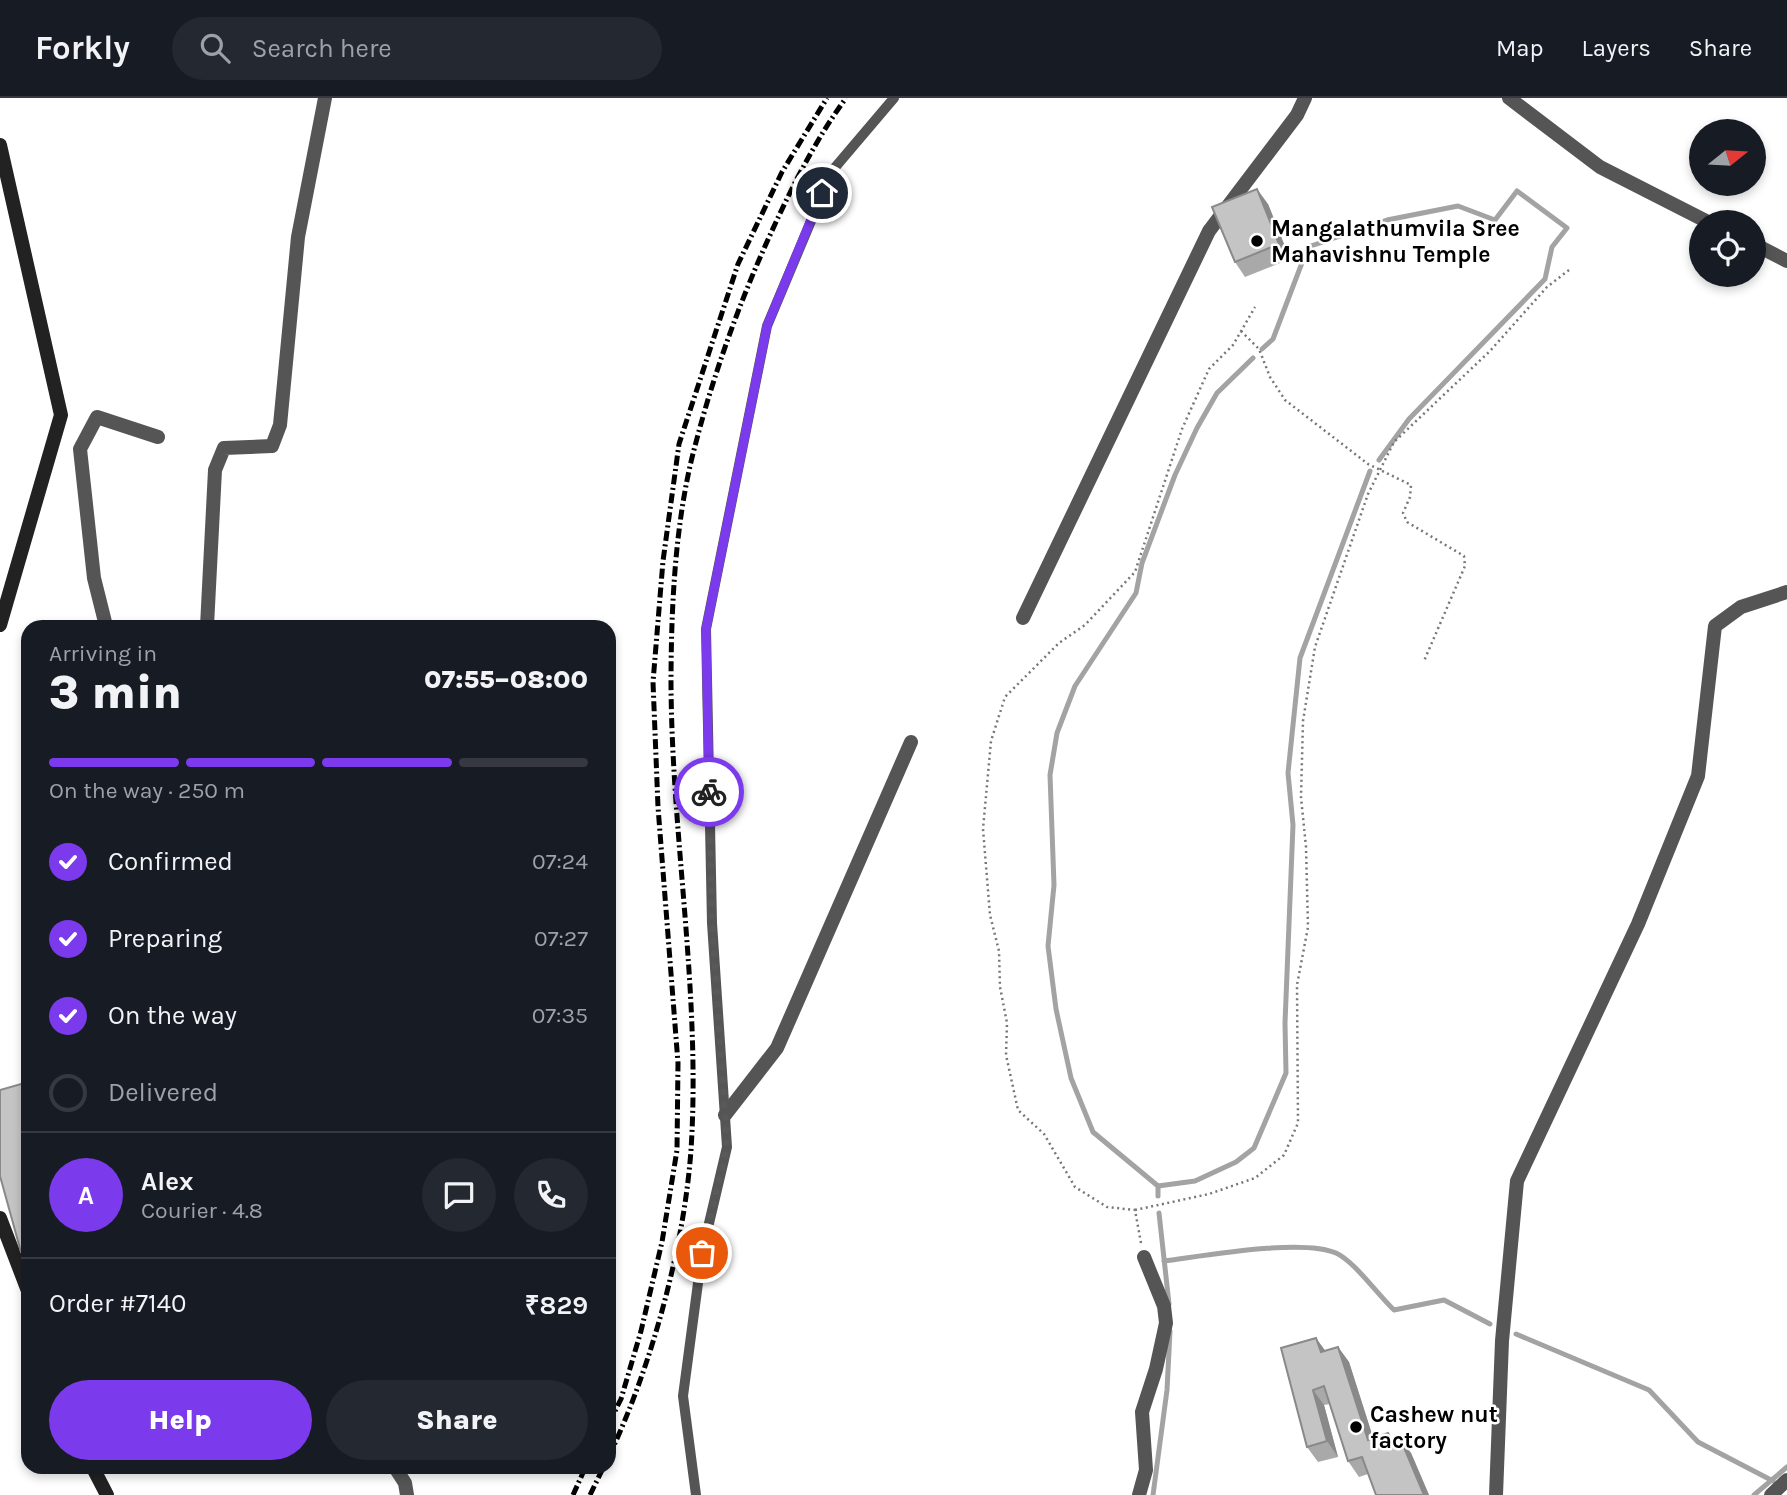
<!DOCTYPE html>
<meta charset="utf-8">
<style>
body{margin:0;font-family:Karla,sans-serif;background:#242831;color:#f1f3f6;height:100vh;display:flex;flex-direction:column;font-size:26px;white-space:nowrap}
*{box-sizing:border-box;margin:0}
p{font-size:23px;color:#9ea1a6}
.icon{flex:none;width:38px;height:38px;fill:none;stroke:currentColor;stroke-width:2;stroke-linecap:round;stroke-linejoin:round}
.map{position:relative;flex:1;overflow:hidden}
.details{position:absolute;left:21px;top:522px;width:595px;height:854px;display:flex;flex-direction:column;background:#171b24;border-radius:21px;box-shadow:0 4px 10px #0003}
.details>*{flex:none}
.needle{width:46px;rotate:72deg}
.controls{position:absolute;left:1689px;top:21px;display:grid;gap:14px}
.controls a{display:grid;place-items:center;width:77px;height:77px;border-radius:50%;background:#171b24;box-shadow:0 4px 10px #0003;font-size:35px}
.pin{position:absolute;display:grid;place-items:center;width:60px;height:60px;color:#fff;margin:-30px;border:4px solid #fff;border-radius:50%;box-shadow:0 2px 7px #0007}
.courier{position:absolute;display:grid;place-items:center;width:70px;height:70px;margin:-35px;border:5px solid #7c3aed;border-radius:50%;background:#fff;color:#222;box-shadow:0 2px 9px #0007}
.overview em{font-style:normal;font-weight:800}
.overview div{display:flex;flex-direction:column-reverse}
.overview{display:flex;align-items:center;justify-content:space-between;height:119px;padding:0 28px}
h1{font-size:46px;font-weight:800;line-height:52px}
.bar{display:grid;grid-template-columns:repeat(4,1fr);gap:10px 7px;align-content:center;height:84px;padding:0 28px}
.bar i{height:9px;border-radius:5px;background:#363941}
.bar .current{background:#7c3aed}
.bar p{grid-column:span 4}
.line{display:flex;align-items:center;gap:18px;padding:0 28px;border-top:2px solid #363941}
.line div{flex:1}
.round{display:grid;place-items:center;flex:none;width:74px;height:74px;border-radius:37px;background:#242831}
ol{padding:0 28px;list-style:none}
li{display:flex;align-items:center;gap:21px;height:77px}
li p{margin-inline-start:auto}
li .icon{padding:7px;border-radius:50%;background:#7c3aed;color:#fff;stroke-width:4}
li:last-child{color:#9ea1a6}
li i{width:38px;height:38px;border:4px solid #363941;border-radius:50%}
.button{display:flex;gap:14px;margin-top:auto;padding:14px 28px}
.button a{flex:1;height:80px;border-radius:42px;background:#7c3aed;color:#fff;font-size:28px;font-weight:800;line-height:80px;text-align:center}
.button a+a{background:#242831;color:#f1f3f6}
header{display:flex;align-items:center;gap:42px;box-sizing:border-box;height:98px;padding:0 35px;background:#171b24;border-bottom:2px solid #363941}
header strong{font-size:33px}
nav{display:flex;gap:38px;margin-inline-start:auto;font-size:24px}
.search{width:490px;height:63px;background:#242831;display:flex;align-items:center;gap:18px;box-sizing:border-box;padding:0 24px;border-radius:38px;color:#9ea1a6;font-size:26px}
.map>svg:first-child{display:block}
</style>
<header>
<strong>Forkly</strong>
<div class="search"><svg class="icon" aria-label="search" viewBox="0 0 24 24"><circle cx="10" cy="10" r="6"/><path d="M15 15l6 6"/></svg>Search here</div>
<nav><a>Map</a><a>Layers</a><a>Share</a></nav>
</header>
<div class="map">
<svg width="1787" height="1397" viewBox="0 0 1787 1397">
<rect width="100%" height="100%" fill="#fff"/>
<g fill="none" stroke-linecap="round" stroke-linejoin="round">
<!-- stream -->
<g stroke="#a3a3a3" stroke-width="5">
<path d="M1262,251L1273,241L1308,149L1387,122L1458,108L1495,122L1517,93L1567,130L1552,149L1545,181L1409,321L1379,362"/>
<path d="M1158,1088L1093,1034L1071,980L1056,911L1048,848L1054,787L1050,677L1057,635L1075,588L1136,495L1142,465L1175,377L1197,330L1217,295L1253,260"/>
<path d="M1158,1098V1088L1195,1083L1236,1064L1254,1050L1286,975L1285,925L1293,727L1288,675L1300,560L1370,373"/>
<path d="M1159,1115L1169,1206"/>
<path d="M1164,1163C1203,1158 1302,1140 1336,1155C1354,1163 1378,1197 1394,1212L1444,1202L1490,1226"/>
<path d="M1516,1236L1649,1292L1698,1344L1773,1383"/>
<path d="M1153,1397L1167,1292L1170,1233"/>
<path d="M1754,1397L1787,1369"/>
</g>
<!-- path -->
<g stroke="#777" stroke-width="2.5" stroke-dasharray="2 3.5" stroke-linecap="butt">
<path d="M1241,233L1259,251L1270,279L1285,302L1368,366L1411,387L1410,399L1403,415L1407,424L1464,458L1465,468L1424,563"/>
<path d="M1135,1112L1209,1096L1255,1080L1284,1057L1298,1025L1297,887L1308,829L1306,749L1301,699L1303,623L1315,549L1368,396L1394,344L1490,253L1547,189L1569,172"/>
<path d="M1141,1145L1135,1112L1107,1109L1075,1089L1044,1036L1018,1012L1006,957L1007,925L1000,889L999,853L990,817L983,731L991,643L1005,599L1059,545L1085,527L1135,474L1182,331L1209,271L1233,247L1255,209"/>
</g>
<!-- lane -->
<path stroke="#555" stroke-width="10" d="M696,1397L683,1298L702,1155L727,1049L712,825L706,531L767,228L832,73L894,0"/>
<!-- street -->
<g stroke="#555" stroke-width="14">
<path d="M1509,0L1600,69L1708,124"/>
<path d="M1754,146L1787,163"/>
<path d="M1023,520L1209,133L1297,17L1305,0"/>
<path d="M106,528L94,480L80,351L97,319L158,339"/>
<path d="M207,528L215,372L224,350L272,348L280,327L298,139L325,0"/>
<path d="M725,1017L777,950L911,644"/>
<path d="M394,1368L405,1385L407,1397"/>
<path d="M1139,1397L1146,1372L1142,1314L1156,1271L1166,1225L1164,1208L1144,1159"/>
<path d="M1496,1397L1502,1243L1517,1083L1638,826L1698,678L1715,528L1741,509L1787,494"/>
<path d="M1771,1397L1787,1382"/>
</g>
<!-- secondary -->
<g stroke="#222" stroke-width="14">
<path d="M0,47L61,317L0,527"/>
<path d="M0,1120L28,1193"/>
<path d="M92,1368L107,1397"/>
</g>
<!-- rail -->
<g stroke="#000" stroke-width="5" stroke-dasharray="10 3.5 2 3.5" stroke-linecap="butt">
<path d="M609,1325L621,1301L641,1233L662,1144L677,1052L678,965L658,709L653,584L663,463L679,346L738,166L782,74L827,0"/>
<path d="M609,1358C651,1270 684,1150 691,1052C701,897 672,742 671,587C671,510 675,422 695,348C712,282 735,217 762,155C786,101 811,48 846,0"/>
<path d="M573,1397L586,1368"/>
<path d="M590,1397L604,1368"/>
</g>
</g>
<!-- wall -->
<g fill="#a9a9a9">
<path d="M1268,106L1290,161L1245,179L1235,164Z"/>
<path d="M28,984V1164L21,1154Z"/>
<path d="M1338,1249L1349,1264L1373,1340L1388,1335L1394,1343L1411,1355L1429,1397H1376L1368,1376L1359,1379L1348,1363L1330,1306L1324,1307L1338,1359L1318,1364L1307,1349L1281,1250L1325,1253Z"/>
</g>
<!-- shaded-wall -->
<g fill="#898989">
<path d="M1257,91L1268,106L1290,161L1279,146Z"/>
<path d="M1316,1240L1327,1255L1321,1254Z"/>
<path d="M1338,1249L1349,1264L1379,1358L1368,1342Z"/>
<path d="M1313,1292L1324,1307L1338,1359L1327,1343Z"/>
<path d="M1400,1340L1411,1355L1429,1397H1424Z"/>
</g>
<!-- building -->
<g fill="#c4c4c4" stroke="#898989" stroke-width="2">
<path d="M1257,91L1279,146L1235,164L1212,109Z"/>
<path d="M28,984V1152L21,1154L0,1078V992Z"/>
<path d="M1316,1240L1321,1254L1338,1249L1368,1342L1388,1335L1392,1344L1400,1340L1424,1397H1376L1362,1359L1348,1363L1324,1288L1313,1292L1327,1343L1307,1349L1281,1250Z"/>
</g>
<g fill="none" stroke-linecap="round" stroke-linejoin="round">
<!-- done -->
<path stroke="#595959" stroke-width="7" stroke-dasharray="0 12.6" d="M702,1155L727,1049L712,825L709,694"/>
<!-- route -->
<path stroke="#7c3aed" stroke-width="9" d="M709,694L706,531L767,228L822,95"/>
</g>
<!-- markers -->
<g fill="#000" stroke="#fff" stroke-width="2.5">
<circle cx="1257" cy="143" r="7"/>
<circle cx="1356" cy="1329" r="7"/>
</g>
<g text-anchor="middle" stroke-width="5" stroke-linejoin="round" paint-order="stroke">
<!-- poi labels -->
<g font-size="23" font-weight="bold" fill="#000" stroke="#fff" text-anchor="start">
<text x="1271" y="138">Mangalathumvila Sree<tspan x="1271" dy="26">Mahavishnu Temple</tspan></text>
<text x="1370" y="1324">Cashew nut<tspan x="1370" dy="26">factory</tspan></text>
</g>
</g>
</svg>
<div class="controls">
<a><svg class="needle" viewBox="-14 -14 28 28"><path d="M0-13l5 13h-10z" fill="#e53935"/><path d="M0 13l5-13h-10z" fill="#9ea1a6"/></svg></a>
<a><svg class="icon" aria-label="locate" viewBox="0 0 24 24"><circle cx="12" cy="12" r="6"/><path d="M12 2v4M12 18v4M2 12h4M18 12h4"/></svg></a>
</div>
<div class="pin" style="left:702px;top:1155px;background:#ea580c"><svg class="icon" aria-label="bag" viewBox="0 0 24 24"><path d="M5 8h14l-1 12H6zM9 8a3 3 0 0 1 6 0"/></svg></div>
<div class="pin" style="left:822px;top:95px;background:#1f2937"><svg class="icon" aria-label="home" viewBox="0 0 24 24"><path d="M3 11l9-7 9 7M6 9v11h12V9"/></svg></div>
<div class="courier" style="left:709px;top:694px"><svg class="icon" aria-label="bike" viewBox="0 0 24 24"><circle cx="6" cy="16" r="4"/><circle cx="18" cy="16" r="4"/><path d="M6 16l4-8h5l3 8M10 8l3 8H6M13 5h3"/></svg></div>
<section class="details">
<div class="overview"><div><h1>3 min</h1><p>Arriving in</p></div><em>07:55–08:00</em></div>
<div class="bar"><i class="current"></i><i class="current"></i><i class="current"></i><i></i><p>On the way · 250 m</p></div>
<ol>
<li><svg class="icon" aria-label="check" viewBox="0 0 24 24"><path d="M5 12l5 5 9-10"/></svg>Confirmed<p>07:24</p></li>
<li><svg class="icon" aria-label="check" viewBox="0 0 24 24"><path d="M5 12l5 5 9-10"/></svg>Preparing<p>07:27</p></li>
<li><svg class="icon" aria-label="check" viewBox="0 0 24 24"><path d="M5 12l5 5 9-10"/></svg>On the way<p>07:35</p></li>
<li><i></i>Delivered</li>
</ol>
<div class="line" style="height:126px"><b class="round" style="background:#7c3aed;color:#fff">A</b><div><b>Alex</b><p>Courier · 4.8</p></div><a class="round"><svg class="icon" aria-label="chat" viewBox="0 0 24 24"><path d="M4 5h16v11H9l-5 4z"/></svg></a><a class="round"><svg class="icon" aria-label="phone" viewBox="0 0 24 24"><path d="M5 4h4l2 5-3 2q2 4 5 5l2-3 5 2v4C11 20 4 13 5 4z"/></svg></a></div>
<div class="line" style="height:91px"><div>Order #7140</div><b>₹829</b></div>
<div class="button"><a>Help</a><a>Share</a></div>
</section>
</div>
